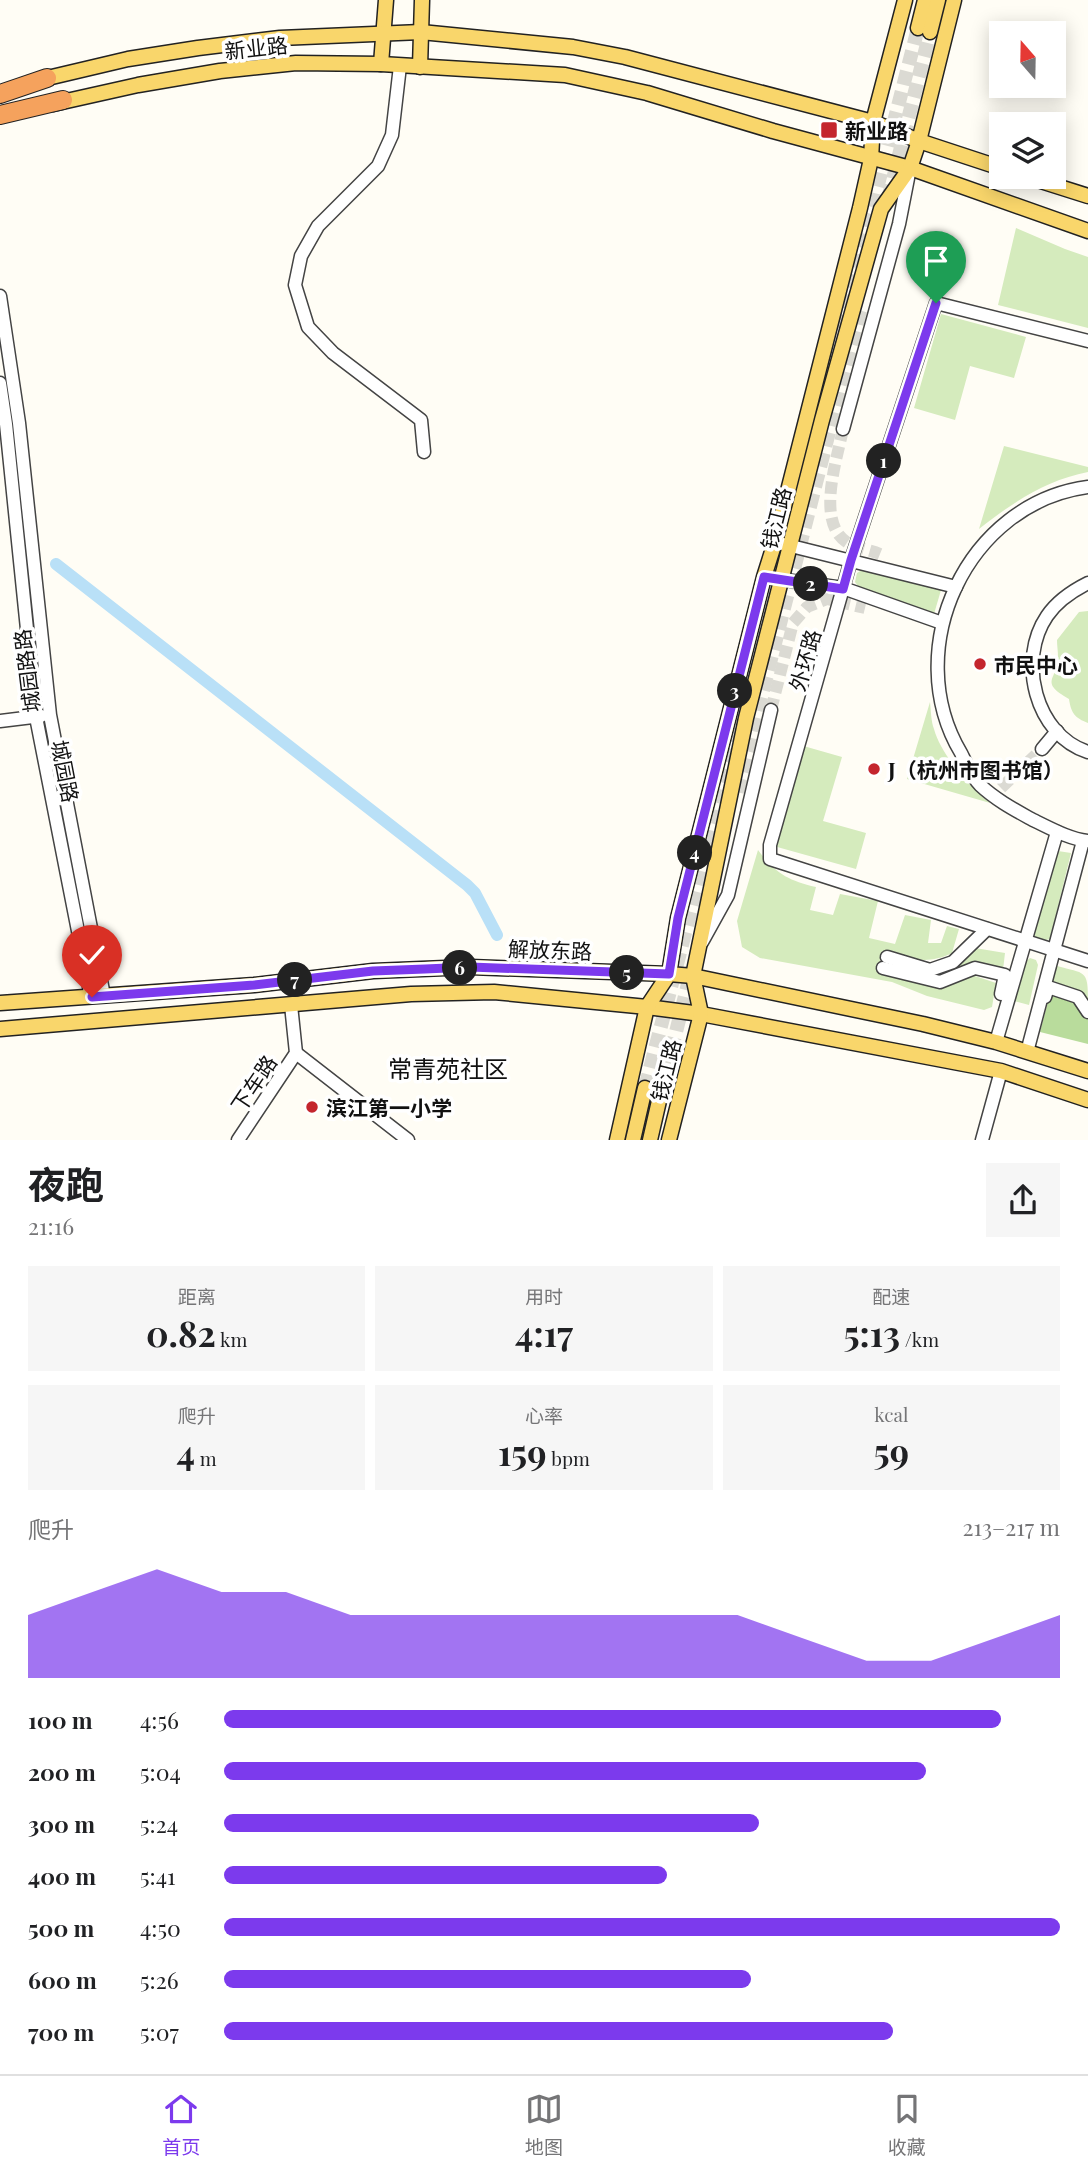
<!DOCTYPE html>
<html lang="zh">
<meta charset="utf-8">
<style>
body{margin:0;font-family:"Playfair Display","Noto Sans SC",serif;background:#f6f6f6;color:#202124;height:100vh;display:flex;flex-direction:column;font-size:26px;white-space:nowrap}
*{box-sizing:border-box;margin:0}
p{font-size:23px;color:#757577}
.icon{flex:none;width:38px;height:38px;fill:none;stroke:currentColor;stroke-width:2;stroke-linecap:round;stroke-linejoin:round}
.map{position:relative;height:1140px;overflow:hidden}
.drawer{display:flex;flex-direction:column;background:#fff;flex:1}
.drawer>*{flex:none}
.needle{width:46px;rotate:340deg}
.tools{position:absolute;left:989px;top:21px;display:grid;gap:14px}
.tools a{display:grid;place-items:center;width:77px;height:77px;border-radius:0px;background:#fff;box-shadow:0 4px 18px #0003;font-size:35px}
.pin{position:absolute;display:grid;place-items:center;width:60px;height:60px;color:#fff;margin:-72px -30px;border-radius:50% 50% 50% 0;rotate:-45deg;box-shadow:0 0 7px #0007}
.pin .icon{rotate:45deg}
.km{position:absolute;width:35px;height:35px;margin:-18px;border-radius:50%;background:#222;color:#fff;font-size:19px;line-height:35px;text-align:center}
.round{display:grid;place-items:center;flex:none;width:74px;height:74px;border-radius:0px;background:#f6f6f6}
.overview{display:flex;align-items:center;justify-content:space-between;height:119px;padding:0 28px}
h1{font-size:38px;font-weight:700;line-height:52px}
.metrics{display:grid;grid-template-columns:repeat(3,1fr);gap:10px;height:119px;padding:7px 28px}
.metrics div{display:grid;align-content:center;border-radius:0px;background:#f6f6f6;text-align:center}
.metrics b{font-size:35px;font-weight:700}
.metrics small{font-size:19px;font-weight:400}
.metrics p{font-size:19px}
.chart{height:196px;padding:14px 28px}
.chart p{display:flex;justify-content:space-between}
.chart svg{width:100%;height:126px;margin-top:7px;fill:#7c3aed;opacity:.7}
ul{padding:0 28px;list-style:none;font-size:23px}
li{display:grid;grid-template-columns:112px 84px 1fr;align-items:center;height:52px}
li i{height:18px;border-radius:9px;background:#7c3aed}
.tab-bar{display:flex;justify-content:space-around;align-items:center;height:98px;border-top:2px solid #e0e0e0;background:#fff;font-size:19px;color:#757577}
.tab-bar a{display:grid;justify-items:center;gap:4px}
.tab-bar .active{color:#7c3aed}
.map>svg:first-child{display:block}
</style>
<div class="map">
<svg width="1088" height="1140" viewBox="0 0 1088 1140">
<rect width="100%" height="100%" fill="#fffdf5"/>
<g fill="#d5ebbd">
<polygon points="1016,228 1065,249 1088,257 1088,328 998,305"/>
<polygon points="941,314 1026,337 1014,378 970,366 955,420 914,408"/>
<path d="M1004,446L1088,467V472C1046,480 1012,503 979,529Z"/>
<polygon points="865,568 941,590 934,614 860,589 855,582 857,573"/>
<path d="M1088,611V723C1075,718 1071,713 1069,699C1038,681 1058,680 1058,657C1058,651 1057,646 1057,640L1079,612Z"/>
<path d="M930,702C931,711 931,721 934,729C941,755 970,787 990,803L907,779Z"/>
<polygon points="800,745 842,757 823,821 866,833 856,869 770,845"/>
<path d="M758,850C776,874 788,880 816,887L810,910L833,915L840,894L878,901L869,938L895,944L905,915L931,920L928,943H941L947,926L959,929L952,953C926,966 908,958 882,951L878,973L941,986L972,975L996,983L992,1007L984,1010L927,996L892,982L760,958L742,947L737,921Z"/>
<polygon points="1058,851 1071,853 1050,939 1042,941 1034,938 1032,931"/>
<polygon points="975,948 1005,953 1003,970 968,966 951,970"/>
<polygon points="1030,958 1036,960 1038,965 1029,1005 1014,1001 1024,963"/>
<path d="M1057,966C1085,974 1088,969 1088,1000L1081,992L1052,983Z"/>
</g>
<polygon fill="#b9dc9c" points="1050,994 1076,1004 1088,1020 1088,1044 1040,1032"/>
<g fill="none" stroke-linecap="round" stroke-linejoin="round">
<polyline stroke="#b9e0f7" stroke-width="12" points="56,564 467,885 475,893 497,935"/>
<g stroke="#dbdad3" stroke-width="12" stroke-dasharray="12 6" stroke-linecap="butt">
<path d="M843,429C837,460 815,523 848,543C857,548 870,550 880,554"/>
<polyline points="771,710 793,623 807,607 827,599 865,608"/>
<polyline points="1001,788 1042,749"/>
</g>
<g stroke="#dbdad3" stroke-width="14" stroke-dasharray="14 7" stroke-linecap="butt">
<polyline points="888,199 930,32"/>
<polyline points="841,329 918,28"/>
<polyline points="737,792 861,307"/>
<polyline points="645,1088 738,728"/>
<polyline points="661,1092 692,968"/>
</g>
<defs>
<g id="minor">
<polyline points="400,66 392,135 378,166 318,226 301,256 295,285 308,327 333,353 421,420 424,452"/>
<polyline points="0,296 19,423 50,715 104,996"/>
<polyline points="1088,341 936,303 851,560 770,845 770,859 1088,961"/>
<polyline points="0,383 6,424 36,717 91,997"/>
<polyline points="843,429 899,224 910,168"/>
<path d="M1088,487C967,503 899,649 961,753C966,763 972,777 980,785C996,800 1015,810 1033,820C1050,828 1069,839 1088,841"/>
<polyline points="775,542 956,587"/>
<polyline points="764,577 843,588 942,623"/>
<path d="M1088,583C1072,591 1057,601 1047,616C1017,660 1035,735 1088,752"/>
<polyline points="0,721 41,716"/>
<polyline points="1042,749 1057,731"/>
<polyline points="702,942 728,895 771,710"/>
<polyline points="887,957 930,970 953,962 987,929"/>
<polyline points="883,968 940,982 975,968 1005,975 1001,994"/>
<polyline points="1045,997 1048,987 1078,997 1088,1012"/>
<polyline points="996,1042 1057,832"/>
<polyline points="1027,1052 1083,841"/>
<polyline points="296,1053 408,1140"/>
<polyline points="238,1140 296,1053 291,1005"/>
<polyline points="982,1140 1001,1071"/>
</g>
<g id="major">
<polyline points="918,28 925,0"/>
<polyline points="930,32 938,0"/>
<polyline points="381,64 386,0"/>
<polyline points="420,67 422,0"/>
<polyline points="39,80 128,59 198,48 280,38 421,32 573,47 625,57 873,122 919,141 1001,168"/>
<polyline points="53,104 138,85 220,71 296,63 381,64 565,75 647,93 773,131 910,168 1088,231"/>
<polyline points="1028,177 1088,196"/>
<polyline points="0,1003 254,985 373,971 470,967 669,974 693,976 923,1024 996,1042 1088,1071"/>
<polyline points="0,1029 411,994 494,992 647,1007 701,1014 1001,1071 1088,1100"/>
<polyline points="617,1140 647,1007 669,974 678,918 764,577 775,542 860,208 871,159 873,122 905,0"/>
<polyline points="633,1140 645,1088"/>
<polyline points="650,1140 661,1092"/>
<polyline points="669,1140 701,1014 693,976 746,718 822,420 881,209 910,168 919,141 954,0"/>
</g>
<g id="highway">
<polyline points="0,94 47,78"/>
<polyline points="0,115 63,100"/>
</g>
</defs>
<use href="#minor" stroke="#444" stroke-width="15"/>
<use href="#major" stroke="#222" stroke-width="17"/>
<use href="#highway" stroke="#222" stroke-width="20"/>
<use href="#minor" stroke="#fff" stroke-width="12"/>
<use href="#major" stroke="#f9d66b" stroke-width="14"/>
<use href="#highway" stroke="#f5a25d" stroke-width="18"/>
</g>
<g fill="none" stroke-linecap="round" stroke-linejoin="round">
<defs>
<polyline id="route" points="92,997 254,985 373,971 425,969 470,967 669,974 678,918 764,577 843,589 851,560 936,303"/>
</defs>
<use href="#route" stroke="#fff" stroke-width="14"/>
<use href="#route" stroke="#7c3aed" stroke-width="9"/>
</g>
<g fill="#c4262e" stroke="#fff" stroke-width="2.5">
<rect x="820" y="121" width="18" height="18" rx="3.5"/>
<circle cx="980" cy="664" r="7"/>
<circle cx="874" cy="769" r="7"/>
<circle cx="312" cy="1107" r="7"/>
</g>
<g text-anchor="middle" dominant-baseline="central" stroke-width="7" stroke-linejoin="round" paint-order="stroke">
<g font-size="21" fill="#111" stroke="#fff">
<text transform="translate(256 47) rotate(-6)">新业路</text>
<text transform="translate(775 518) rotate(-76)">钱江路</text>
<text transform="translate(804 660) rotate(-74)">外环路</text>
<text transform="translate(26 671) rotate(-97)">城园路路</text>
<text transform="translate(66 771) rotate(79)">城园路</text>
<text transform="translate(550 949) rotate(2)">解放东路</text>
<text transform="translate(665 1070) rotate(-76)">钱江路</text>
<text transform="translate(253 1083) rotate(-56)">下车路</text>
</g>
<g font-size="21" font-weight="bold" fill="#111" stroke="#fff" text-anchor="start">
<text x="845" y="130">新业路</text>
<text x="994" y="664">市民中心</text>
<text x="888" y="769">J（杭州市图书馆）</text>
<text x="326" y="1107">滨江第一小学</text>
</g>
<g font-size="24" fill="#111" stroke="#fff">
<text x="448" y="1068">常青苑社区</text>
</g>
</g>
</svg>
<div class="tools">
<a><svg class="needle" viewBox="-14 -14 28 28"><path d="M0-13l5 13h-10z" fill="#e53935"/><path d="M0 13l5-13h-10z" fill="#757577"/></svg></a>
<a><svg class="icon" aria-label="layers" viewBox="0 0 24 24"><path d="M12 4l9 5-9 5-9-5zM3 14l9 5 9-5"/></svg></a>
</div>
<div class="pin" style="left:936px;top:303px;background:#1e9e55"><svg class="icon" aria-label="arrive" viewBox="0 0 24 24"><path d="M6 21V4h12l-3 4 3 4H6"/></svg></div>
<div class="pin" style="left:92px;top:997px;background:#d93025"><svg class="icon" aria-label="check" viewBox="0 0 24 24"><path d="M5 12l5 5 9-10"/></svg></div>
<b class="km" style="left:884px;top:461px">1</b>
<b class="km" style="left:811px;top:584px">2</b>
<b class="km" style="left:735px;top:691px">3</b>
<b class="km" style="left:695px;top:853px">4</b>
<b class="km" style="left:627px;top:973px">5</b>
<b class="km" style="left:460px;top:968px">6</b>
<b class="km" style="left:295px;top:980px">7</b>
</div>
<section class="drawer">
<div class="overview"><div><h1>夜跑</h1><p>21:16</p></div><a class="round"><svg class="icon" aria-label="share" viewBox="0 0 24 24"><path d="M12 15V3M7 8l5-5 5 5M5 13v7h14v-7"/></svg></a></div>
<div class="metrics">
<div><p>距离</p><b>0.82<small> km</small></b></div>
<div><p>用时</p><b>4:17</b></div>
<div><p>配速</p><b>5:13<small> /km</small></b></div>
</div>
<div class="metrics">
<div><p>爬升</p><b>4<small> m</small></b></div>
<div><p>心率</p><b>159<small> bpm</small></b></div>
<div><p>kcal</p><b>59</b></div>
</div>
<div class="chart"><p><span>爬升</span>213–217 m</p>
<svg viewBox="0 0 160 44" preserveAspectRatio="none"><path d="M0 44V22L10 14L20 6L30 14L40 14L50 22L60 22L70 22L80 22L90 22L100 22L110 22L120 30L130 38L140 38L150 30L160 22V44z"/></svg>
</div>
<ul>
<li><b>100 m</b>4:56<i style="width:93%"></i></li>
<li><b>200 m</b>5:04<i style="width:84%"></i></li>
<li><b>300 m</b>5:24<i style="width:64%"></i></li>
<li><b>400 m</b>5:41<i style="width:53%"></i></li>
<li><b>500 m</b>4:50<i style="width:100%"></i></li>
<li><b>600 m</b>5:26<i style="width:63%"></i></li>
<li><b>700 m</b>5:07<i style="width:80%"></i></li>
</ul>
</section>
<nav class="tab-bar">
<a class="active"><svg class="icon" aria-label="home" viewBox="0 0 24 24"><path d="M3 11l9-7 9 7M6 9v11h12V9"/></svg>首页</a>
<a><svg class="icon" aria-label="map" viewBox="0 0 24 24"><path d="M3 6l6-2 6 2 6-2v14l-6 2-6-2-6 2zM9 4v14M15 6v14"/></svg>地图</a>
<a><svg class="icon" aria-label="saved" viewBox="0 0 24 24"><path d="M7 4h10v16l-5-4-5 4z"/></svg>收藏</a>
</nav>
